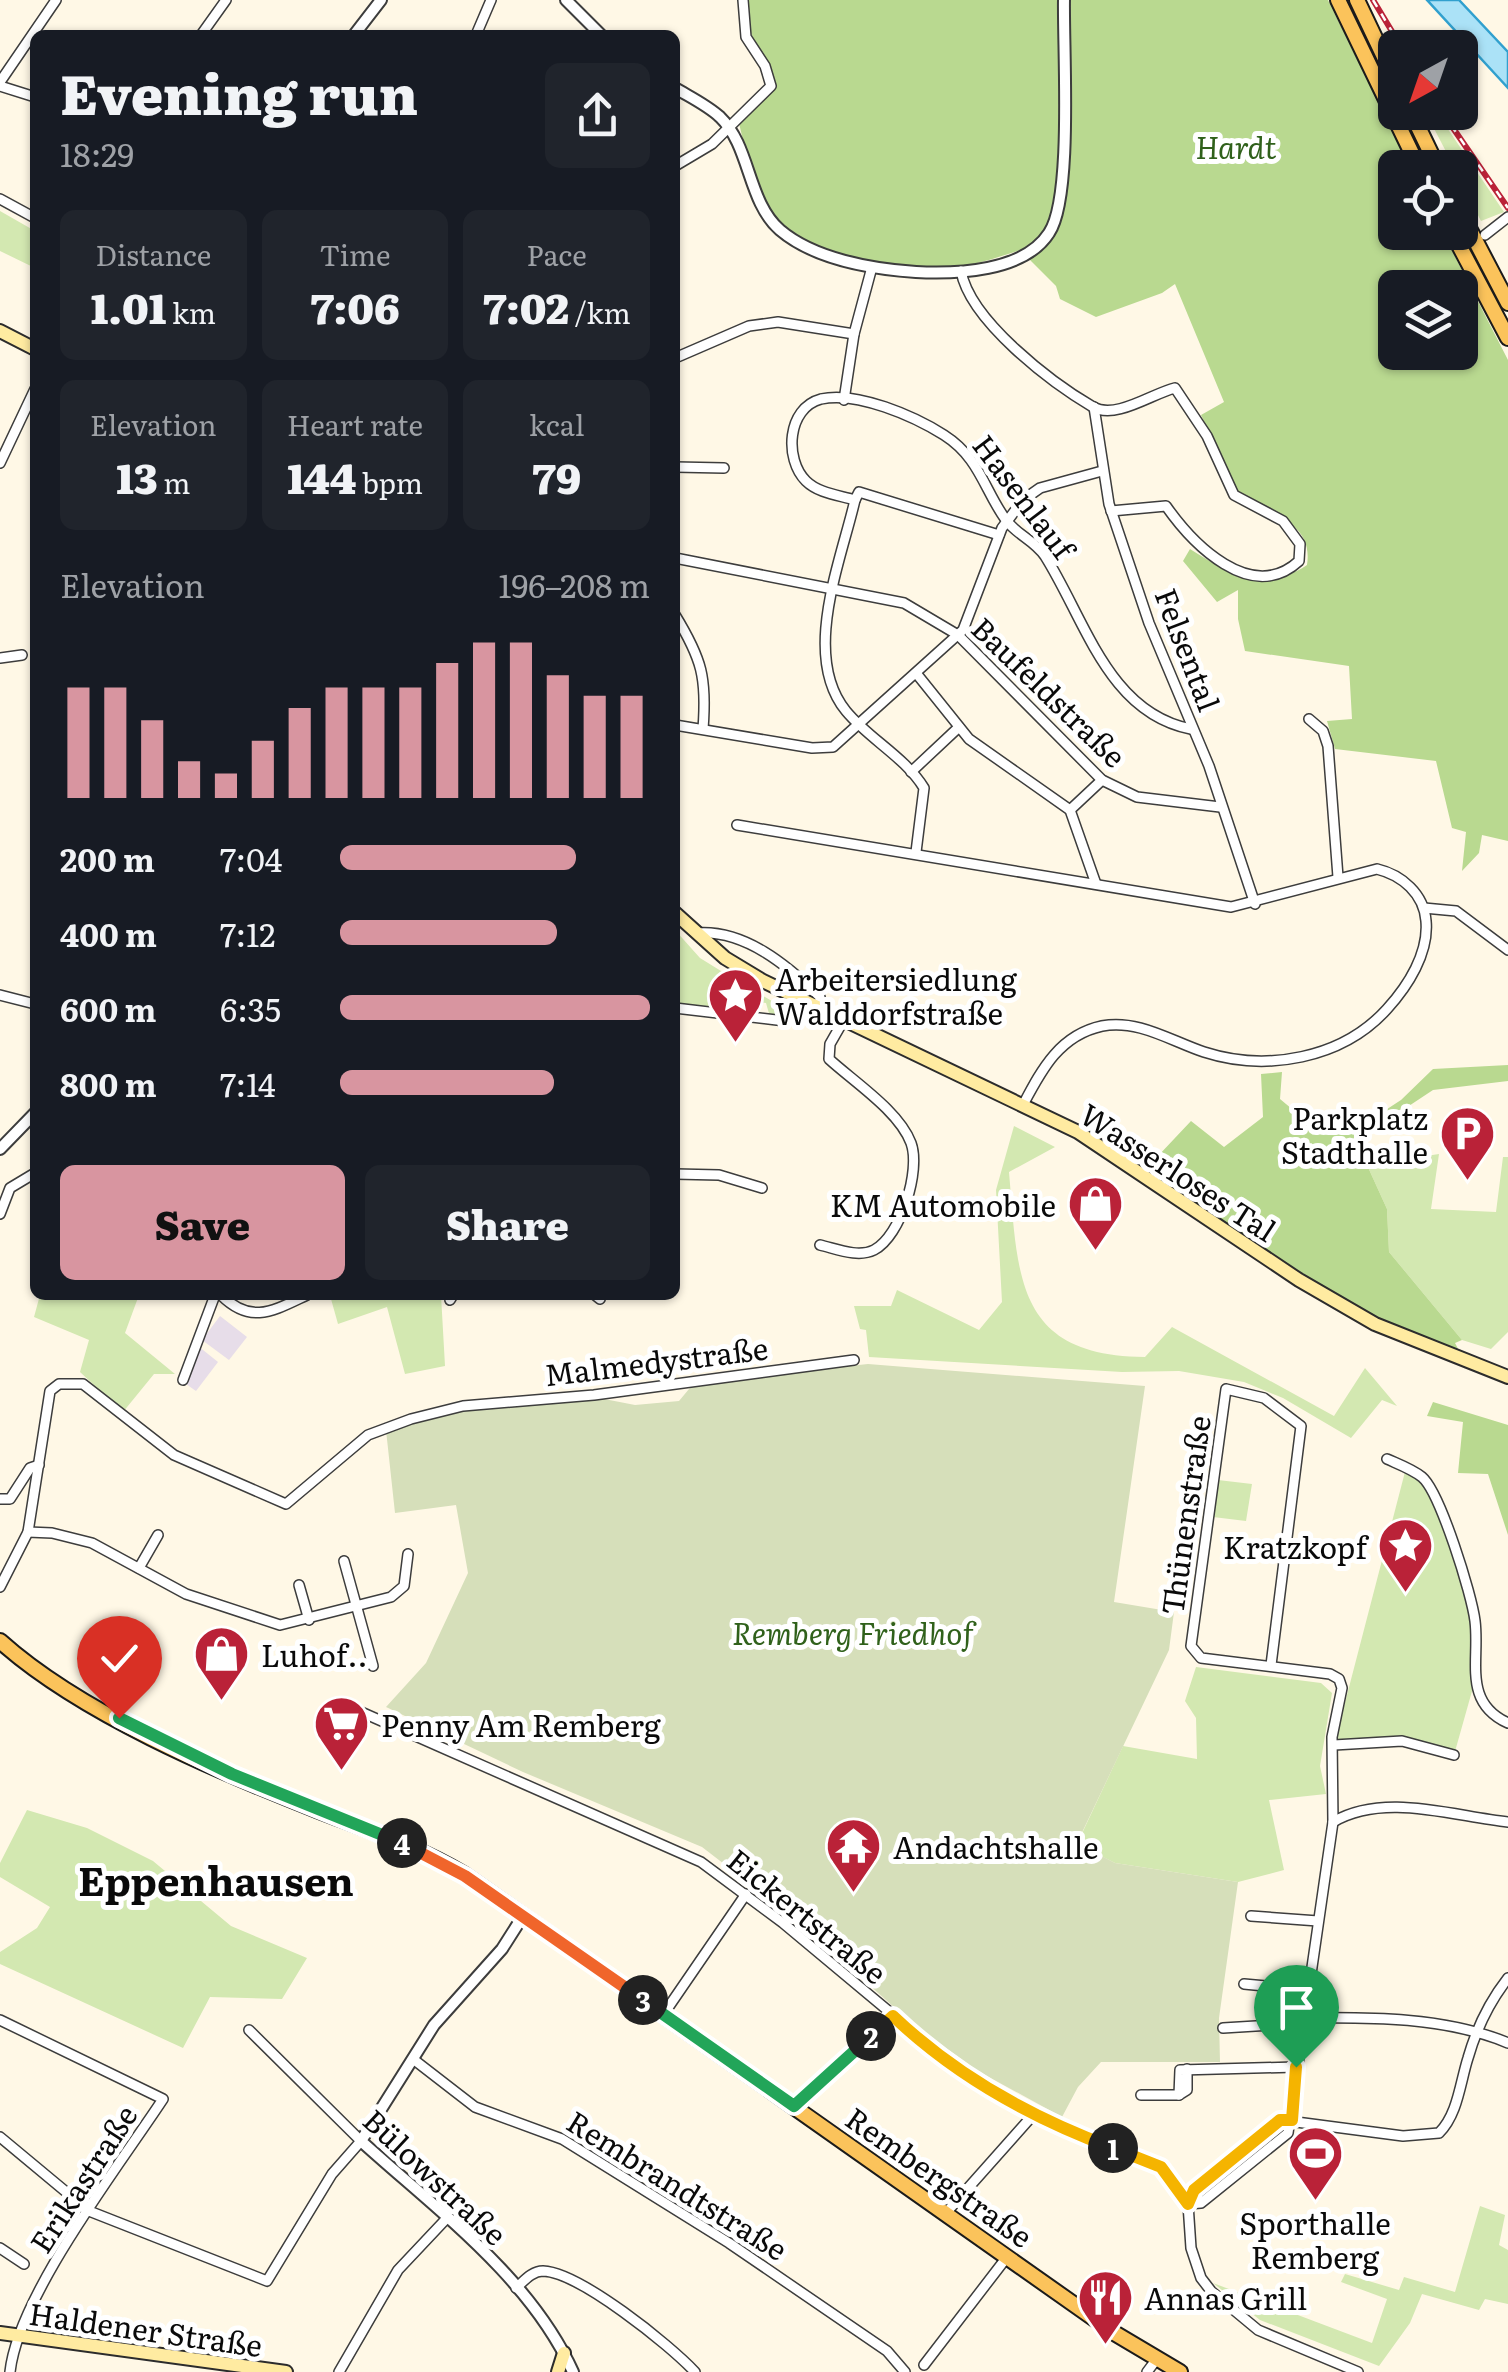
<!DOCTYPE html>
<meta charset="utf-8">
<style>
body{margin:0;font-family:Literata,serif;background:#20242c;color:#f1f3f6;height:100vh;display:flex;flex-direction:column;font-size:38px;white-space:nowrap}
*{box-sizing:border-box;margin:0}
p{font-size:32px;color:#9ea1a6}
.icon{flex:none;width:55px;height:55px;fill:none;stroke:currentColor;stroke-width:2;stroke-linecap:round;stroke-linejoin:round}
.map{position:relative;flex:1;overflow:hidden}
.details{position:absolute;left:30px;top:30px;width:650px;height:1270px;display:flex;flex-direction:column;background:#171b24;border-radius:15px;box-shadow:0 2px 8px #0004}
.details>*{flex:none}
.needle{width:65px;rotate:220deg}
.buttons{position:absolute;left:1378px;top:30px;display:grid;gap:20px}
.buttons a{display:grid;place-items:center;width:100px;height:100px;border-radius:15px;background:#171b24;box-shadow:0 2px 8px #0004;font-size:50px}
.pin{position:absolute;display:grid;place-items:center;width:85px;height:85px;color:#fff;margin:-102px -42px;border-radius:50% 50% 50% 0;rotate:-45deg;box-shadow:0 0 10px #0007}
.pin .icon{rotate:45deg}
.km{position:absolute;width:50px;height:50px;margin:-25px;border-radius:50%;background:#222;color:#fff;font-size:28px;line-height:50px;text-align:center}
.round{display:grid;place-items:center;flex:none;width:105px;height:105px;border-radius:15px;background:#20242c}
.summary{display:flex;align-items:center;justify-content:space-between;height:170px;padding:0 30px}
h1{font-size:55px;font-weight:800;line-height:75px}
.figures{display:grid;grid-template-columns:repeat(3,1fr);gap:15px;height:170px;padding:10px 30px}
.figures div{display:grid;align-content:center;border-radius:15px;background:#20242c;text-align:center}
.figures b{font-size:42px;font-weight:800}
.figures small{font-size:28px;font-weight:400}
.figures p{font-size:28px}
.chart{height:280px;padding:20px 30px}
.chart p{display:flex;justify-content:space-between}
.chart svg{width:100%;height:180px;margin-top:10px;stroke:#d895a0;stroke-width:6}
.cta{display:flex;gap:20px;margin-top:auto;padding:20px 30px}
.cta a{flex:1;height:115px;border-radius:15px;background:#d895a0;color:#111;font-size:40px;font-weight:800;line-height:115px;text-align:center}
.cta a+a{background:#20242c;color:#f1f3f6}
ul{padding:0 30px;list-style:none;font-size:32px}
li{display:grid;grid-template-columns:160px 120px 1fr;align-items:center;height:75px}
li i{height:25px;border-radius:12px;background:#d895a0}
.map>svg:first-child{display:block}
</style>
<div class="map">
<svg width="1508" height="2372" viewBox="0 0 1508 2372">
<rect width="100%" height="100%" fill="#fff8e6"/>
<g fill="#e7dde9">
<polygon points="220,1316 247,1337 229,1360 202,1340"/>
<polygon points="198,1346 218,1362 196,1391 186,1384"/>
</g>
<g fill="#d3e8b1">
<polygon points="1426,113 1437,113 1504,212 1481,221 1460,180 1460,168 1454,167"/>
<polygon points="0,211 35,231 35,268 0,251"/>
<polygon points="675,930 700,958 742,984 740,988 749,995 753,990 801,1018 770,1017 766,1003 759,1002 751,1013 675,1004"/>
<path d="M1014,1126L1055,1147L1009,1172C1018,1276 1015,1356 1145,1357L1172,1327L1334,1416L1365,1368L1397,1406L1382,1400L1351,1438L1283,1398L1244,1382L1179,1371L1122,1372L869,1357L866,1330L860,1329L854,1306H891L897,1290L979,1330L1002,1302L996,1190Z"/>
<polygon points="1439,1154 1431,1209 1496,1212 1503,1157 1508,1157 1508,1332 1491,1349 1462,1340 1389,1252 1387,1209 1367,1165"/>
<polygon points="40,1295 139,1295 125,1333 175,1374 154,1374 123,1412 80,1372 89,1340 34,1317"/>
<polygon points="334,1295 441,1295 445,1366 405,1374 387,1307 338,1324 331,1299"/>
<polygon points="1406,1468 1434,1491 1475,1620 1474,1684 1454,1755 1402,1741 1334,1745"/>
<polygon points="1218,1480 1252,1484 1246,1521 1213,1517"/>
<polygon points="1196,1667 1321,1683 1332,1693 1320,1766 1326,1794 1269,1800 1284,1870 1238,1882 1115,1863 1077,1844 1123,1746 1197,1759 1196,1718 1185,1701"/>
<polygon points="27,1810 87,1828 153,1861 231,1926 307,1958 282,1999 210,1997 183,2048 0,1964 0,1952 37,1928 50,1907 0,1877 0,1863"/>
<polygon points="1480,2206 1505,2215 1499,2245 1508,2250 1508,2304 1485,2299 1479,2310 1422,2294 1410,2323 1379,2366 1260,2320 1213,2283 1372,2343 1387,2299 1341,2282 1345,2274 1399,2290 1404,2277 1455,2292"/>
</g>
<g fill="#b9d990" fill-rule="evenodd">
<path d="M749,0H1328L1410,167L1395,168V232L1443,233L1508,360V841L1482,835L1479,853L1462,871L1466,832L1452,828L1436,761L1335,749L1327,721L1352,719L1349,666L1245,651L1238,619V590L1217,602L1183,561L1190,549C1225,572 1268,592 1307,565C1315,512 1250,516 1235,487L1201,415L1224,402L1175,284L1162,293L1096,317L1060,299L1056,286L1020,250C993,259 966,268 938,269C898,270 805,253 778,223C757,198 746,154 739,123L775,84L748,27ZM1395,288H1460V352H1395Z"/>
<polygon points="1508,1065 1508,1081 1433,1090 1365,1135 1367,1165 1387,1209 1389,1252 1462,1340 1455,1343 1465,1362 1375,1324 1141,1174 1191,1121 1224,1147 1263,1117 1261,1074 1282,1072 1280,1099 1310,1124 1358,1128 1401,1100 1433,1069"/>
<polygon points="1433,1402 1508,1425 1508,1535 1488,1474 1458,1473 1463,1422 1427,1416"/>
</g>
<polygon fill="#d6dfba" points="868,1364 1145,1386 1114,1602 1174,1612 1169,1650 1077,1843 1115,1863 1238,1882 1219,2018 1220,2062 1101,2062 1078,2087 1062,2117 976,2070 913,2024 805,1928 807,1923 785,1911 702,1847 523,1772 386,1707 426,1663 468,1573 456,1505 395,1513 386,1430 463,1407 594,1397 635,1405 679,1401 694,1383"/>
<polygon fill="#abe2f7" stroke="#31a0ce" stroke-width="2.5" points="1427,0 1459,0 1508,52 1508,88"/>
<g fill="none" stroke-linecap="round" stroke-linejoin="round">
<defs>
<g id="minor">
<polyline points="201,35 226,0"/>
<polyline points="476,35 491,0"/>
<polyline points="0,82 56,0"/>
<polyline points="0,86 35,97"/>
<polyline points="675,166 712,144 771,86 765,66 746,37 743,0"/>
<polyline points="0,199 35,218"/>
<polyline points="1485,235 1508,217"/>
<path d="M961,271C970,321 1052,383 1093,407C1116,420 1153,393 1175,388L1207,436L1234,495L1283,521L1300,544L1299,561C1251,605 1192,543 1166,506L1111,511"/>
<polyline points="675,358 749,326 778,322 854,334"/>
<polyline points="844,400 854,334 872,267"/>
<polyline points="1094,407 1109,504 1149,623 1209,766 1255,904"/>
<polyline points="0,463 35,389"/>
<polyline points="675,467 724,468"/>
<path d="M855,500C841,561 801,656 846,711C869,739 905,757 924,788L916,852"/>
<path d="M999,535L859,492L855,500C838,495 818,493 806,481C784,459 787,408 821,399C857,391 914,416 944,435C980,458 984,490 1006,520C1017,535 1034,540 1045,556C1085,619 1108,713 1191,729"/>
<polyline points="675,558 904,603 958,635 1102,780 1137,797 1220,807"/>
<path d="M675,615C702,659 707,678 703,729"/>
<polyline points="0,658 22,655"/>
<polyline points="916,673 969,739 1070,810 1096,884"/>
<polyline points="1309,719 1323,731 1328,746 1338,877"/>
<polyline points="675,725 812,748 833,747 963,630 1002,528 1023,500 1040,488 1102,471"/>
<polyline points="911,772 959,727"/>
<polyline points="1070,810 1102,780"/>
<path d="M737,825L1231,907L1377,869C1402,875 1424,894 1426,921C1429,953 1408,986 1387,1009C1342,1059 1266,1072 1204,1052C1171,1041 1138,1019 1102,1026C1060,1035 1042,1069 1024,1103"/>
<polyline points="1424,908 1456,911 1508,950"/>
<path d="M698,933C745,930 787,965 820,997L819,1009"/>
<polyline points="0,995 35,1004"/>
<polyline points="675,1008 785,1021"/>
<polyline points="675,1174 719,1175 762,1188"/>
<polyline points="0,1214 10,1188 35,1173"/>
<path d="M820,1245C837,1249 858,1258 874,1250C901,1236 921,1170 911,1143C899,1111 854,1082 829,1059L830,1044L842,1023"/>
<path d="M221,1295C251,1325 273,1311 307,1295"/>
<polyline points="595,1295 600,1299"/>
<polyline points="450,1300 453,1295"/>
<polyline points="183,1380 215,1295"/>
<path d="M1387,1459C1398,1464 1412,1469 1422,1477C1440,1492 1472,1595 1475,1621C1480,1660 1462,1702 1508,1723"/>
<polyline points="0,1499 10,1499 30,1468 39,1465"/>
<polyline points="28,1532 52,1533 92,1543 186,1594 280,1625 391,1597 404,1586 408,1554"/>
<polyline points="344,1561 373,1666"/>
<polyline points="139,1568 158,1535"/>
<polyline points="299,1585 309,1620"/>
<polyline points="0,1587 28,1532 50,1391 59,1384 83,1384 174,1455 286,1504 368,1435 411,1419 463,1406 594,1395 854,1360"/>
<polyline points="343,1704 701,1862 783,1923 958,2069 1033,2115 1161,2167 1188,2204 1191,2248 1201,2278 1211,2291 1258,2330 1358,2372"/>
<polyline points="1334,1745 1402,1741 1454,1755"/>
<path d="M1333,1822C1384,1792 1452,1816 1508,1822"/>
<polyline points="1251,1916 1318,1921"/>
<polyline points="1244,1984 1308,1990"/>
<polyline points="663,2015 746,1894"/>
<path d="M1305,2018C1370,2017 1447,2017 1508,2043"/>
<path d="M0,2020L163,2099C119,2166 18,2296 10,2372"/>
<polyline points="1223,2028 1302,2023"/>
<polyline points="413,2059 475,2107 562,2139 729,2243 887,2351 905,2372"/>
<polyline points="1141,2095 1179,2095 1180,2070 1296,2067"/>
<polyline points="1179,2095 1187,2090 1187,2069"/>
<polyline points="794,2106 893,2016"/>
<polyline points="0,2137 89,2211 267,2281 332,2174 361,2141 249,2030"/>
<polyline points="1188,2204 1201,2203 1288,2133 1333,1822 1332,1737 1342,1688 1339,1679 1330,1674 1201,1658 1191,1646 1226,1389 1264,1398 1301,1426 1271,1665"/>
<path d="M1188,2204L1194,2190L1281,2120L1403,2136L1439,2133C1458,2114 1460,2083 1468,2058C1476,2030 1490,2001 1508,1978"/>
<polyline points="945,2214 1033,2115"/>
<polyline points="0,2248 24,2264"/>
<path d="M516,2288C524,2281 532,2271 543,2271C579,2272 670,2345 695,2372"/>
<polyline points="924,2365 1007,2257"/>
<polyline points="339,2372 398,2270 447,2218"/>
<polyline points="1147,2372 1156,2360"/>
</g>
<g id="tertiary">
<polyline points="566,0 601,35"/>
<polyline points="354,35 381,0"/>
<path d="M675,88C690,97 707,105 720,117C751,147 747,201 780,230C814,259 872,269 916,272C956,274 1024,272 1049,233C1073,198 1063,49 1064,0"/>
<polyline points="0,1149 35,1113"/>
<path d="M523,1916L502,1949L434,2025L361,2141C436,2209 530,2277 573,2372"/>
</g>
<g id="secondary">
<polyline points="0,331 35,349"/>
<polyline points="675,913 725,958 763,981 1078,1132 1299,1280 1375,1324 1508,1377"/>
<polyline points="0,2333 286,2372"/>
<polyline points="558,2372 564,2353"/>
</g>
<g id="primary">
<polyline points="1338,0 1419,168"/>
<polyline points="1357,0 1395,80"/>
<polyline points="1411,112 1438,168"/>
<polyline points="1460,211 1508,303"/>
<polyline points="1452,232 1508,338"/>
<path d="M0,1641C80,1713 217,1771 317,1810C368,1830 418,1847 465,1875L1116,2334L1180,2372"/>
</g>
</defs>
<use href="#minor" stroke="#3d3d3d" stroke-width="12"/>
<use href="#tertiary" stroke="#3d3d3d" stroke-width="14"/>
<use href="#secondary" stroke="#2c2c2c" stroke-width="16"/>
<use href="#primary" stroke="#1b1b1b" stroke-width="18"/>
<use href="#minor" stroke="#fff" stroke-width="9"/>
<use href="#tertiary" stroke="#fff" stroke-width="10"/>
<use href="#secondary" stroke="#ffeba1" stroke-width="12"/>
<use href="#primary" stroke="#fbc35b" stroke-width="14"/>
<defs>
<g id="rail">
<polyline points="1373,0 1402,48"/>
<polyline points="1442,112 1508,208"/>
</g>
</defs>
<use href="#rail" stroke="#ba2238" stroke-width="6"/>
<use href="#rail" stroke="#fff" stroke-width="2.5" stroke-dasharray="8" stroke-linecap="butt"/>
</g>
<g fill="none" stroke-linecap="round" stroke-linejoin="round">
<defs>
<polyline id="split-1" points="1113,2148 1161,2167 1188,2204 1194,2190 1280,2120 1292,2120 1296,2067"/>
<path id="split-2" d="M871,2036L893,2016C956,2076 1032,2118 1113,2148"/>
<polyline id="split-3" points="643,2000 794,2106 871,2036"/>
<polyline id="split-4" points="402,1843 465,1876 643,2000"/>
<polyline id="split-5" points="119,1718 232,1774 402,1843"/>
</defs>
<use href="#split-1" stroke="#fff" stroke-width="20"/>
<use href="#split-2" stroke="#fff" stroke-width="20"/>
<use href="#split-3" stroke="#fff" stroke-width="20"/>
<use href="#split-4" stroke="#fff" stroke-width="20"/>
<use href="#split-5" stroke="#fff" stroke-width="20"/>
<use href="#split-1" stroke="#f5b400" stroke-width="12"/>
<use href="#split-2" stroke="#f5b400" stroke-width="12"/>
<use href="#split-3" stroke="#22a559" stroke-width="12"/>
<use href="#split-4" stroke="#f0652b" stroke-width="12"/>
<use href="#split-5" stroke="#22a559" stroke-width="12"/>
</g>
<defs>
<symbol id="sight-pin" viewBox="-11 -11 22 30"><path d="M0 17L-7.5 6A9.5 9.5 0 1 1 7.5 6Z" fill="#ba2238" stroke="#fff"/><path d="M0-6L1.8-2.2L6-1.7L2.9 1.2L3.7 5.4L0 3.3L-3.7 5.4L-2.9 1.2L-6-1.7L-1.8-2.2Z" fill="#fff"/></symbol>
<symbol id="parking-pin" viewBox="-11 -11 22 30"><path d="M0 17L-7.5 6A9.5 9.5 0 1 1 7.5 6Z" fill="#ba2238" stroke="#fff"/><path d="M-3.5-5.5H1a3.5 3.5 0 0 1 0 7H-1V5.5H-3.5ZM-1-3.4V-.6H.8a1.4 1.4 0 0 0 0-2.8Z" fill="#fff"/></symbol>
<symbol id="shop-pin" viewBox="-11 -11 22 30"><path d="M0 17L-7.5 6A9.5 9.5 0 1 1 7.5 6Z" fill="#ba2238" stroke="#fff"/><path d="M-5-2.5h2.3a2.7 3.5 0 0 1 5.4 0H5L5.5 6h-11ZM-1.5-2.5h3a1.5 2.3 0 0 0-3 0Z" fill="#fff"/></symbol>
<symbol id="supermarket-pin" viewBox="-11 -11 22 30"><path d="M0 17L-7.5 6A9.5 9.5 0 1 1 7.5 6Z" fill="#ba2238" stroke="#fff"/><path d="M-6-5.5h2.5l.6 2H6L4.5 2H-2.5L-4.4-4H-6ZM-1.5 3.2a1.3 1.3 0 1 0 .1 0ZM3 3.2a1.3 1.3 0 1 0 .1 0Z" fill="#fff"/></symbol>
<symbol id="temple-pin" viewBox="-11 -11 22 30"><path d="M0 17L-7.5 6A9.5 9.5 0 1 1 7.5 6Z" fill="#ba2238" stroke="#fff"/><path d="M0-6L5-2H3V0L6.5 2.5H4V6H1.5V3h-3V6H-4V2.5H-6.5L-3 0V-2H-5Z" fill="#fff"/></symbol>
<symbol id="stadium-pin" viewBox="-11 -11 22 30"><path d="M0 17L-7.5 6A9.5 9.5 0 1 1 7.5 6Z" fill="#ba2238" stroke="#fff"/><path d="M0-5a6.5 5 0 1 0 0 10a6.5 5 0 1 0 0-10ZM-3.5-1.8h7v3.6h-7Z" fill="#fff"/></symbol>
<symbol id="restaurant-pin" viewBox="-11 -11 22 30"><path d="M0 17L-7.5 6A9.5 9.5 0 1 1 7.5 6Z" fill="#ba2238" stroke="#fff"/><path d="M-5-6h1v4h1v-4h1v4h1v-4h1v5L-1.5 .5V6h-2V.5L-5-1ZM5-6V6H3V1.5H1.5Q1.5-4 5-6Z" fill="#fff"/></symbol>
</defs>
<g fill-rule="evenodd">
<use href="#sight-pin" x="704" y="964" width="63" height="86"/>
<use href="#parking-pin" x="1436" y="1102" width="63" height="86"/>
<use href="#shop-pin" x="1064" y="1172" width="63" height="86"/>
<use href="#sight-pin" x="1374" y="1514" width="63" height="86"/>
<use href="#shop-pin" x="190" y="1622" width="63" height="86"/>
<use href="#supermarket-pin" x="310" y="1692" width="63" height="86"/>
<use href="#temple-pin" x="822" y="1814" width="63" height="86"/>
<use href="#stadium-pin" x="1284" y="2122" width="63" height="86"/>
<use href="#restaurant-pin" x="1074" y="2266" width="63" height="86"/>
</g>
<g text-anchor="middle" dominant-baseline="central" stroke-width="10" stroke-linejoin="round" paint-order="stroke">
<g font-size="30" font-style="italic" fill="#30611b" stroke="#fff">
<text x="1236" y="146">Hardt</text>
<text x="853" y="1632">Remberg Friedhof</text>
</g>
<g font-size="30" fill="#0a0a0a" stroke="#fff">
<text transform="translate(1025 496) rotate(53)">Hasenlauf</text>
<text transform="translate(1189 649) rotate(69)">Felsental</text>
<text transform="translate(1050 691) rotate(44)">Baufeldstraße</text>
<text transform="translate(1179 1171) rotate(33)">Wasserloses Tal</text>
<text transform="translate(656 1360) rotate(-7)">Malmedystraße</text>
<text transform="translate(1184 1515) rotate(-82)">Thünenstraße</text>
<text transform="translate(808 1915) rotate(39)">Eickertstraße</text>
<text transform="translate(436 2176) rotate(43)">Bülowstraße</text>
<text transform="translate(940 2176) rotate(35)">Rembergstraße</text>
<text transform="translate(82 2178) rotate(-57)">Erikastraße</text>
<text transform="translate(678 2184) rotate(32)">Rembrandtstraße</text>
<text transform="translate(146 2328) rotate(8)">Haldener Straße</text>
</g>
<g font-size="30" fill="#0a0a0a" stroke="#fff" text-anchor="start">
<text x="775" y="978">Arbeitersiedlung<tspan x="775" dy="34">Walddorfstraße</tspan></text>
<text x="1428" y="1117" text-anchor="end">Parkplatz<tspan x="1428" dy="34">Stadthalle</tspan></text>
<text x="1056" y="1204" text-anchor="end">KM Automobile</text>
<text x="1367" y="1546" text-anchor="end">Kratzkopf</text>
<text x="261" y="1654">Luhof..</text>
<text x="381" y="1724">Penny Am Remberg</text>
<text x="893" y="1846">Andachtshalle</text>
<text x="1315" y="2222" text-anchor="middle">Sporthalle<tspan x="1315" dy="34">Remberg</tspan></text>
<text x="1144" y="2297">Annas Grill</text>
</g>
<g font-size="40" font-weight="bold" fill="#0a0a0a" stroke="#fff">
<text x="216" y="1878">Eppenhausen</text>
</g>
</g>
</svg>
<div class="buttons">
<a><svg class="needle" viewBox="-14 -14 28 28"><path d="M0-13l5 13h-10z" fill="#e53935"/><path d="M0 13l5-13h-10z" fill="#9ea1a6"/></svg></a>
<a><svg class="icon" aria-label="locate" viewBox="0 0 24 24"><circle cx="12" cy="12" r="6"/><path d="M12 2v4M12 18v4M2 12h4M18 12h4"/></svg></a>
<a><svg class="icon" aria-label="layers" viewBox="0 0 24 24"><path d="M12 4l9 5-9 5-9-5zM3 14l9 5 9-5"/></svg></a>
</div>
<div class="pin" style="left:1296px;top:2067px;background:#1e9e55"><svg class="icon" aria-label="arrive" viewBox="0 0 24 24"><path d="M6 21V4h12l-3 4 3 4H6"/></svg></div>
<div class="pin" style="left:119px;top:1718px;background:#d93025"><svg class="icon" aria-label="check" viewBox="0 0 24 24"><path d="M5 12l5 5 9-10"/></svg></div>
<b class="km" style="left:1113px;top:2148px">1</b>
<b class="km" style="left:871px;top:2036px">2</b>
<b class="km" style="left:643px;top:2000px">3</b>
<b class="km" style="left:402px;top:1843px">4</b>
<section class="details">
<div class="summary"><div><h1>Evening run</h1><p>18:29</p></div><a class="round"><svg class="icon" aria-label="share" viewBox="0 0 24 24"><path d="M12 15V3M7 8l5-5 5 5M5 13v7h14v-7"/></svg></a></div>
<div class="figures">
<div><p>Distance</p><b>1.01<small> km</small></b></div>
<div><p>Time</p><b>7:06</b></div>
<div><p>Pace</p><b>7:02<small> /km</small></b></div>
</div>
<div class="figures">
<div><p>Elevation</p><b>13<small> m</small></b></div>
<div><p>Heart rate</p><b>144<small> bpm</small></b></div>
<div><p>kcal</p><b>79</b></div>
</div>
<div class="chart"><p><span>Elevation</span>196–208 m</p>
<svg viewBox="0 0 160 44" preserveAspectRatio="none"><path d="M5 44V17M15 44V17M25 44V25M35 44V35M45 44V38M55 44V30M65 44V22M75 44V17M85 44V17M95 44V17M105 44V11M115 44V6M125 44V6M135 44V14M145 44V19M155 44V19"/></svg>
</div>
<ul>
<li><b>200 m</b>7:04<i style="width:76%"></i></li>
<li><b>400 m</b>7:12<i style="width:70%"></i></li>
<li><b>600 m</b>6:35<i style="width:100%"></i></li>
<li><b>800 m</b>7:14<i style="width:69%"></i></li>
</ul>
<div class="cta"><a>Save</a><a>Share</a></div>
</section>
</div>
